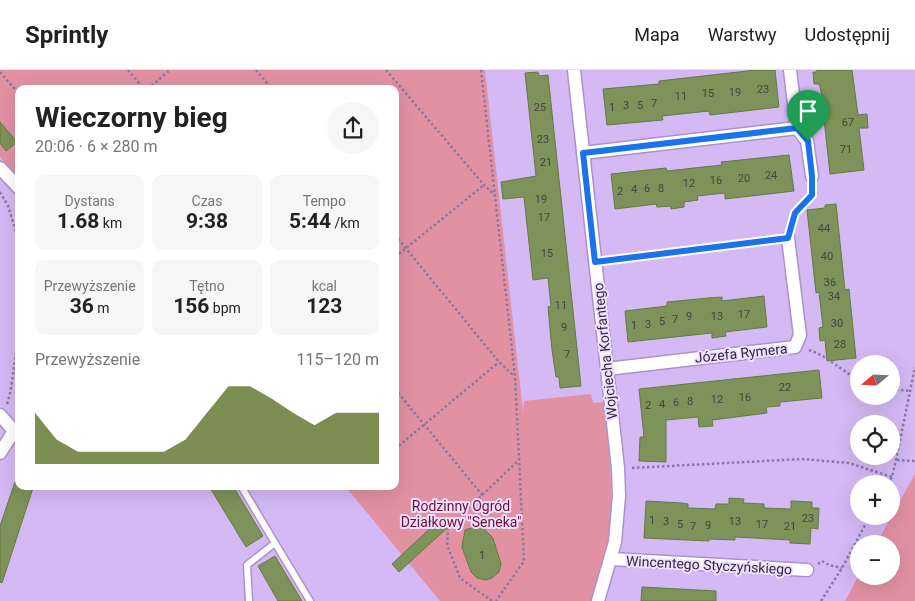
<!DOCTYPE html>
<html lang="pl">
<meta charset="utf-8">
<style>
body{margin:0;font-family:Roboto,sans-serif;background:#f6f6f6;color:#222;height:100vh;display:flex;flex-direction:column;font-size:19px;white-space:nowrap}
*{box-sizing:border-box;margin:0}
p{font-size:16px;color:#767676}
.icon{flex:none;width:28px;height:28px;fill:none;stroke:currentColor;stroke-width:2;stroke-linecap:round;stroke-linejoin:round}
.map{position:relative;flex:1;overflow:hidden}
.sheet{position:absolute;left:15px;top:15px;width:384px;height:405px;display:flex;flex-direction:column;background:#fff;border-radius:10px;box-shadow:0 5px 20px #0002}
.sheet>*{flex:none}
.needle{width:32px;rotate:251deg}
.buttons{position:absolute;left:850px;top:285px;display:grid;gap:10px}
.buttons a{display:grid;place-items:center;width:50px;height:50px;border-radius:50%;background:#fff;box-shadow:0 5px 20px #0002;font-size:25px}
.pin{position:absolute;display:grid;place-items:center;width:42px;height:42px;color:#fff;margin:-51px -21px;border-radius:50% 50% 50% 0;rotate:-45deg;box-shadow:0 0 5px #0007}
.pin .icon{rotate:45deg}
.round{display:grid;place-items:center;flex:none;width:52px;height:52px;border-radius:26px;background:#f6f6f6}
.overview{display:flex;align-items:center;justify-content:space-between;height:85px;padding:0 20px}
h1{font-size:28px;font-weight:700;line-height:38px}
.metrics{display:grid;grid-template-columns:repeat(3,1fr);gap:8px;height:85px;padding:5px 20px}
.metrics div{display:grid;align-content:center;border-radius:10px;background:#f6f6f6;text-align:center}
.metrics b{font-size:21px;font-weight:700}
.metrics small{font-size:14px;font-weight:400}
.metrics p{font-size:14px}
.chart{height:140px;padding:10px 20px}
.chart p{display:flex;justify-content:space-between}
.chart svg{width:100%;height:90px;margin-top:5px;fill:#475f0b;opacity:.7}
header{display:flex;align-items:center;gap:30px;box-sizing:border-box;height:70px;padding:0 25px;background:#fff;border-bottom:1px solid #e0e0e0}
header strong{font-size:24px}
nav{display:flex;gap:28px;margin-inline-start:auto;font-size:18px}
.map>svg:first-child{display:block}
</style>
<header>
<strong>Sprintly</strong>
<nav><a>Mapa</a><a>Warstwy</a><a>Udostępnij</a></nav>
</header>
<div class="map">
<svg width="915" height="531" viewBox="0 0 915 531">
<rect width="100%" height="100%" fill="#d4b9f4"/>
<g fill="#e291a3">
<path d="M0,0H485L523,342L524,331L591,324L593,333L604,332C608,371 613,409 611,448C610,477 601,504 592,531H440L345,416H395V19H19V109L0,87Z"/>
<polygon points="915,404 915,531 845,531 859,505 859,506 891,506 891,474 876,474"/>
</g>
<g fill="#7d9359" stroke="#657a41">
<polygon points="756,0 775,0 779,37 710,45 709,41 690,43 662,46 663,50 607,55 603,19 659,14 659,11"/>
<polygon points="817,0 852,0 858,45 867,44 868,58 859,58 864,100 830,104 821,21 819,14 814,14 813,2 817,2"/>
<polygon points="538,2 539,6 548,5 581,316 560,318 559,307 556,307 552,280 548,237 551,236 548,208 533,210 524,127 503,129 501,112 536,106 525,3"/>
<polygon points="0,52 17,72 6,81 0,73"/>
<polygon points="789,85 794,121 725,129 725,123 697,126 698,130 684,132 684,137 671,139 671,136 657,137 656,134 615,139 611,104 666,98 667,101 694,98 722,95 721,92"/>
<polygon points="836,134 845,220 849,219 856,288 827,291 825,270 820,271 819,258 823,257 819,222 816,223 807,140 825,138 825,135"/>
<polygon points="764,226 767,257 725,262 726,266 712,268 712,263 628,272 625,241 667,236 667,232 708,228 722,227 722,231"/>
<polygon points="819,300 822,328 780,332 780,336 766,337 767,343 712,350 713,356 699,357 698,347 666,350 666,392 639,391 640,367 644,367 639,319"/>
<polygon points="15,412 19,413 19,416 33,418 2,513 0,512 0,456"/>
<polygon points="209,416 233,416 263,466 246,477"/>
<polygon points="729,428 744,429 743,433 764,434 764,438 791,439 791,431 812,432 812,438 819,438 818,459 811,458 810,474 790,473 790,470 735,467 735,470 709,469 709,471 644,468 646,431 682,433 688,434 688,438 715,439 716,434 729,434"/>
<polygon points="440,449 448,457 399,502 392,494"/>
<polygon points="480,455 493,468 501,494 499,502 492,508 486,510 477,508 471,502 462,477 465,460"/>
<polygon points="275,486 302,531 278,531 258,496"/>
<polygon points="642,517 716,521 716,531 641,531"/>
</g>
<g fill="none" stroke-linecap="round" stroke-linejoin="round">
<defs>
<g id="service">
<polyline points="241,416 275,473 247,495 249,531"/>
<polyline points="275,473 310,531"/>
</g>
<g id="minor">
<polyline points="574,0 618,398 619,426 615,472 598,531"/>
<polyline points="790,0 797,58 807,71 812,106"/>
<polyline points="583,83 797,58"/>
<polyline points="0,98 19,118"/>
<polyline points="607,299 795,277 800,265 788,168"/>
<polyline points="0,345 14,361 0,383"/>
<polyline points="611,489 807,500"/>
</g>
</defs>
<use href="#service" stroke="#ac92cb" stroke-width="9"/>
<use href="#minor" stroke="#ac92cb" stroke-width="15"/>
<g stroke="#8b78a2" stroke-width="2.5" stroke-dasharray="2.5 2.5" stroke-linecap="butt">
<polyline points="128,0 144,19"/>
<polyline points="256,0 272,19"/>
<polyline points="386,0 484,115 495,125"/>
<polyline points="481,0 515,306 524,491 496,531"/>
<polyline points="0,2 19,24"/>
<polyline points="148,19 170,0"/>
<polyline points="0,122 8,136 19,171"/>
<polyline points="792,155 795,143 812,125 812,118"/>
<polyline points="395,165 499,292 513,305"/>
<polyline points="395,187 484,115"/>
<polyline points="608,190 776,169"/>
<path d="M809,280C827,286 842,301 859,310"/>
<polyline points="395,319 483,426"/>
<polyline points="891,319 910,321"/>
<path d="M7,334C14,313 13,291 19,270"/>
<polyline points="395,379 499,292"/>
<polyline points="897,390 915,391"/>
<polyline points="632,398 802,389 849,393 892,407"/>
<polyline points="888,414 892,407 896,390 915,297"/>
<polyline points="818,494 822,491 829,495 842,498"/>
<polyline points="492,531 460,508 447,475 448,457 518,391"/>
<polyline points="821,531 842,498 870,446"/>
</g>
<use href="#service" stroke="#fff" stroke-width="6"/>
<use href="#minor" stroke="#fff" stroke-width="12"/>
</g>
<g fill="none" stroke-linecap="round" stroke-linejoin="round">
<defs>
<polygon id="route" points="797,58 808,71 812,106 812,125 795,143 788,168 595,192 583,83"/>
</defs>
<use href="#route" stroke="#fff" stroke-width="10"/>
<use href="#route" stroke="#1a73e8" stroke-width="6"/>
</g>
<g text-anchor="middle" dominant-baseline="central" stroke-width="4" stroke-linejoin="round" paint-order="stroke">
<g font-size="11" fill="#464446">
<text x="763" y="19">23</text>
<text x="735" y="22">19</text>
<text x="708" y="23">15</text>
<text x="681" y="26">11</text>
<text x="654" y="33">7</text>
<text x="626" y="35">3</text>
<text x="640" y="35">5</text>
<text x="540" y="37">25</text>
<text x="612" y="37">1</text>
<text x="848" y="52">67</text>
<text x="543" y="69">23</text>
<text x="846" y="79">71</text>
<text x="546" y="92">21</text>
<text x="771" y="105">24</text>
<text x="744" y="108">20</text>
<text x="716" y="110">16</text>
<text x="689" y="113">12</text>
<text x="647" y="118">6</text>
<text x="661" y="118">8</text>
<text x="634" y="119">4</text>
<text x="620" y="121">2</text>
<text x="541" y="129">19</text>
<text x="544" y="147">17</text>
<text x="824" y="158">44</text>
<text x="547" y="183">15</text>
<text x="827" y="186">40</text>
<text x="830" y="212">36</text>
<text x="834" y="226">34</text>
<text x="561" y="235">11</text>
<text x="744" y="244">17</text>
<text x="689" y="246">9</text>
<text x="717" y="246">13</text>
<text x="675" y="249">7</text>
<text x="662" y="251">5</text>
<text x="837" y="253">30</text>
<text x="648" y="254">3</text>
<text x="634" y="255">1</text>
<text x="564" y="257">9</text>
<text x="840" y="274">28</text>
<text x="567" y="284">7</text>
<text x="785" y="317">22</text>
<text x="745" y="327">16</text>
<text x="717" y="329">12</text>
<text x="690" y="331">8</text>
<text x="676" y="332">6</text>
<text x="662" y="334">4</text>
<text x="648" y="335">2</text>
<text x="808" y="448">23</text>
<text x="652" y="450">1</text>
<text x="666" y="451">3</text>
<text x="735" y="451">13</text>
<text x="680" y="454">5</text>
<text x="762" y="454">17</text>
<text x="708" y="455">9</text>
<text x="693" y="456">7</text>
<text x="790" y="456">21</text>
<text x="482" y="485">1</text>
</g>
<g font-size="14" fill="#342940" stroke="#eee1ff">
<text transform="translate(605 281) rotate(-96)">Wojciecha Korfantego</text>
<text transform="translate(741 283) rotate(-6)">Józefa Rymera</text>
<text transform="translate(709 495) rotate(3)">Wincentego Styczyńskiego</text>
</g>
<g font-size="14" fill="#720d34" stroke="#eee1ff">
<text x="461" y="436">Rodzinny Ogród<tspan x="461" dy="16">Działkowy "Seneka"</tspan></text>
</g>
</g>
</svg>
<div class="buttons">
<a><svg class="needle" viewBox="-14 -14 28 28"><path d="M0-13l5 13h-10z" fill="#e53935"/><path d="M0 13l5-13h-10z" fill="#767676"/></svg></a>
<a><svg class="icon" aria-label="locate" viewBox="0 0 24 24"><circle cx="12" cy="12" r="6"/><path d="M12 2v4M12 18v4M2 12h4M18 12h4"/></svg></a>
<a>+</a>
<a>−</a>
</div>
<div class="pin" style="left:808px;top:71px;background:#1e9e55"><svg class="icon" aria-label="arrive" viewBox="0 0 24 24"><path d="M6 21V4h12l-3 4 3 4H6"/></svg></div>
<section class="sheet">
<div class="overview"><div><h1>Wieczorny bieg</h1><p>20:06 · 6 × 280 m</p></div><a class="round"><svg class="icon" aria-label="share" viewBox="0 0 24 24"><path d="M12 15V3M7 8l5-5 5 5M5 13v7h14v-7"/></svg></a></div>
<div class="metrics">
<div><p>Dystans</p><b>1.68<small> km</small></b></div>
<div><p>Czas</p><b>9:38</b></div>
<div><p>Tempo</p><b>5:44<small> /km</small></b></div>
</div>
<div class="metrics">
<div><p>Przewyższenie</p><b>36<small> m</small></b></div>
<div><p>Tętno</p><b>156<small> bpm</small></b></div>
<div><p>kcal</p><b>123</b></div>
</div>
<div class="chart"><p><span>Przewyższenie</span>115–120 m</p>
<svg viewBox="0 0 160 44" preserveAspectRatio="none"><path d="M0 44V19L10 32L20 38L30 38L40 38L50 38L60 38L70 32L80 19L90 6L100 6L110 12L120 19L130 25L140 19L150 19L160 19V44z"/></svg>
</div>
</section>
</div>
